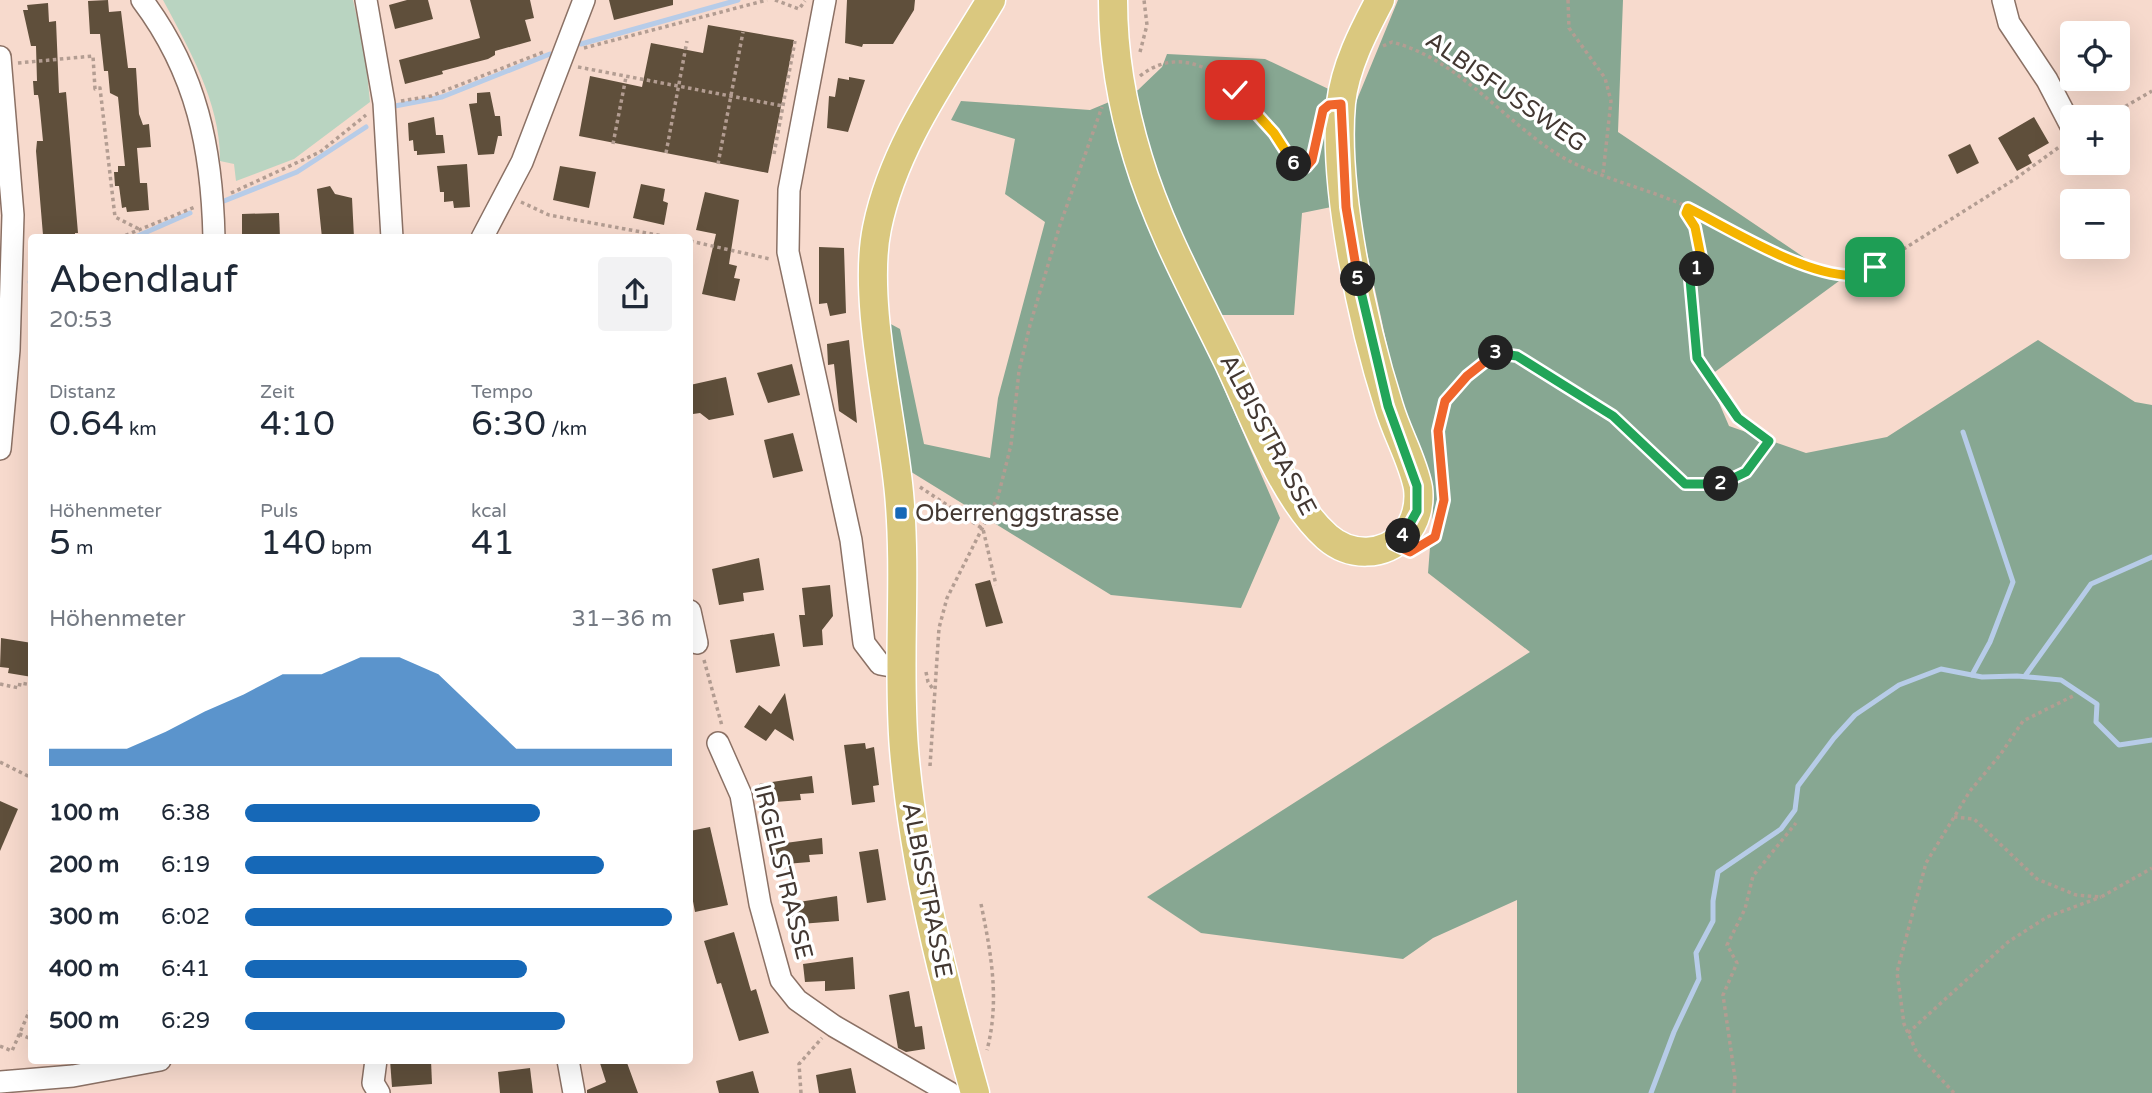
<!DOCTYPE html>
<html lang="de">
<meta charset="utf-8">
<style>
body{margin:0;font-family:"Varela Round",sans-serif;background:#f2f2f3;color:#1f2937;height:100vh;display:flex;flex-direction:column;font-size:26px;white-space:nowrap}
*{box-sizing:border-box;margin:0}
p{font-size:23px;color:#747a83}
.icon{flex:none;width:38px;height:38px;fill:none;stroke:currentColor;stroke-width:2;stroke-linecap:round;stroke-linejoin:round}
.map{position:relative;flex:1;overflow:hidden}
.drawer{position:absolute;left:28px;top:234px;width:665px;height:830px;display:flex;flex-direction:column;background:#fff;border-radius:7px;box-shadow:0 7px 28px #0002}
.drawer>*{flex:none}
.controls{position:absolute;left:2060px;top:21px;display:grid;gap:14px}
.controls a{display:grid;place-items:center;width:70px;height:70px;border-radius:7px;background:#fff;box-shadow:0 7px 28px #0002;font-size:35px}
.pin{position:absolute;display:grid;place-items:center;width:60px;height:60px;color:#fff;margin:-30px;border-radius:14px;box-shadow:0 4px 10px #0006}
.km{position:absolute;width:35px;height:35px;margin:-18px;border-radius:50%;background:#222;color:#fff;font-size:19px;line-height:35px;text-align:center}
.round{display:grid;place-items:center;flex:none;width:74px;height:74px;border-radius:7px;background:#f2f2f3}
.head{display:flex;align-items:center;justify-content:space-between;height:119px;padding:0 21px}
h1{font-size:38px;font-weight:600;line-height:52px}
.figures{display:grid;grid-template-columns:repeat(3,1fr);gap:10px;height:119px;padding:7px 21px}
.figures div{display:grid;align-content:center}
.figures b{font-size:35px;font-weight:600}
.figures small{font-size:19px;font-weight:400}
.figures p{font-size:19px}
.chart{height:196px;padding:14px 21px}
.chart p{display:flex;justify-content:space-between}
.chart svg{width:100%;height:126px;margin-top:7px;fill:#1668b7;opacity:.7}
ul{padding:0 21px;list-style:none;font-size:23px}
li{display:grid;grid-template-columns:112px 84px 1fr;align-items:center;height:52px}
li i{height:18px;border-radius:9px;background:#1668b7}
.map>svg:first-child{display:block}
</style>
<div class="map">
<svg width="2152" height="1093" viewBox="0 0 2152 1093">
<rect width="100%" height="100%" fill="#f7dacd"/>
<path fill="#b9d4c1" d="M163,0H353L365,53L370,102L294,159L236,181L234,164L220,161C221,104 189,49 163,0Z"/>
<polygon fill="#87a792" points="1398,0 1623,0 1618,132 1839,281 1708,377 1729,426 1806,453 1887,437 2038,340 2135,402 2152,405 2152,1093 1517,1093 1517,900 1433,938 1403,959 1201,933 1147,897 1530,652 1428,573 1434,495 1400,405 1356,202 1302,213 1294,315 1192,315 1280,518 1241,608 1111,595 908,470 887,322 900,329 924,444 990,458 998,398 1045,222 1005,194 1015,139 951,120 961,101 1090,110 1138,90 1162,67 1167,54 1265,59 1356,102"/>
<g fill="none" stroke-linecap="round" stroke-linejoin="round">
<g stroke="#b7cce8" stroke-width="5">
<polyline points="581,44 738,0"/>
<polyline points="395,106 442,97 550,54"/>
<polyline points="224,201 297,172 366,127"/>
<polyline points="133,238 190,213"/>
<polyline points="30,282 32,282"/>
<polyline points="1963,432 2013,582 1990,642 1972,675"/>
<polyline points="2025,676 2091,584 2152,557"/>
<polyline points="1651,1093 1674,1032 1699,979 1696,953 1713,921 1713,901 1718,872 1781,829 1795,810 1798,786 1834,738 1855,715 1899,685 1941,669 1982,677 2017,676 2061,680 2097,704 2096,722 2119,745 2152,740"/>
</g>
</g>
<g fill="#5f4f3b">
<polygon points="108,0 109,12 121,11 128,68 136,68 139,114 143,125 149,124 151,147 137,148 140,183 147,183 149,210 127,212 126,207 122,208 119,186 115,186 114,172 118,172 118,166 125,166 118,97 110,93 108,71 104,71 100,34 90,34 88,1"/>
<polygon points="407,0 428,0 433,19 395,29 389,5"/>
<polygon points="470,0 530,0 534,18 525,20 531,41 495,51 495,55 488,59 442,71 443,74 405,84 399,60 480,38"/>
<polygon points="609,0 673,0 673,5 614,20"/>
<polygon points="847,0 915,0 914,10 893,44 863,44 862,47 845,43"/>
<polygon points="48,3 49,22 56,21 59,93 66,92 78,233 75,233 75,238 45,238 43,235 36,151 37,141 43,141 39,100 38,95 34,95 33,81 37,81 36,46 31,46 23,10 28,10 27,5"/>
<polygon points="708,25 794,40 768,173 579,136 590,76 642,87 651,43 703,53"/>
<polygon points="849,77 865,80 848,132 827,128 829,96 835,97 838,78 849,80"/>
<polygon points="490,92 495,116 500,116 502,136 498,136 494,154 478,155 469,104 477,103 477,93"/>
<polygon points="434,117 436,135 443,135 445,153 417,155 417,151 414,151 413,140 409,141 408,123"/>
<polygon points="2034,117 2049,143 2028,155 2032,163 2017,171 1998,138"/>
<polygon points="1970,144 1979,163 1957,174 1948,155"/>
<polygon points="467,164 470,207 454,208 453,201 444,202 444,192 440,192 437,166"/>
<polygon points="560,166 596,172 589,208 553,200"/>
<polygon points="641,184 665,189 663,201 668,203 664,225 633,218"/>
<polygon points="330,186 335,194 352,198 354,238 322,238 317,189"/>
<polygon points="705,192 739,200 729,264 737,266 734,278 740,279 735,301 702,294 716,234 696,230"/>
<polygon points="279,213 280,238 242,238 242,214"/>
<polygon points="819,247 844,248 846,313 830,316 827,303 819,304"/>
<polygon points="849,340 857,423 839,411 834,364 828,365 827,344"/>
<polygon points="792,364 800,395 768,403 757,373"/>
<polygon points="726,377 734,415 709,420 700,413 693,414 690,385"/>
<polygon points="793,433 803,471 773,478 764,440"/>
<polygon points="759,558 764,590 743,593 744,601 719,605 712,569"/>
<polygon points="990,580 1003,623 986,627 975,584"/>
<polygon points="830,585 833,616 822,630 823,645 803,647 799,615 805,615 802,588"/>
<polygon points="774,633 780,666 736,673 730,640"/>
<polygon points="1,638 32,643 32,677 8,673 9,668 0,667"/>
<polygon points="785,693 794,741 775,729 766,741 744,727 759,705 771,714"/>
<polygon points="865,743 866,749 874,747 879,785 873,786 875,802 852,805 844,745"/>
<polygon points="812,776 814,793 800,794 801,800 761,803 759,784"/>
<polygon points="0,801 18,809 0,851"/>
<polygon points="710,827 728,905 695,912 690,885 690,831"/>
<polygon points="822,838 823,854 809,855 810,862 773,865 771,845"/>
<polygon points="878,849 886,900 867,903 859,852"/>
<polygon points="837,896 839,921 787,925 786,904"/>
<polygon points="734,932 751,991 756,989 769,1033 739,1041 721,983 717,984 704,941"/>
<polygon points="853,957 855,989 825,991 825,981 805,982 803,964"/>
<polygon points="909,991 915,1027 922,1026 925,1049 906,1052 898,1048 889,995"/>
<polygon points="390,1060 431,1060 432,1084 392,1087"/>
<polygon points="599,1060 626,1060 638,1093 587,1093 587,1090 606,1082"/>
<polygon points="530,1068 533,1093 500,1093 498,1072"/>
<polygon points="851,1068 856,1093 819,1093 816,1075"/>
<polygon points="753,1071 759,1093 719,1093 716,1081"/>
</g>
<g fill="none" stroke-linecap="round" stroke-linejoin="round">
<defs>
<g id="minor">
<path d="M142,0C197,73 212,149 214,238"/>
<polyline points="366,0 384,103 392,238"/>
<polyline points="825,0 789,190 788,252 851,540 864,643 880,664 902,668"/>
<polyline points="2003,0 2009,23 2047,80 2072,128"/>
<polyline points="0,57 13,215 9,350 0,449"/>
<polyline points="482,238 522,162 584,0"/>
<polyline points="690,611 697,643"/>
<polyline points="718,743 741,795 760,904 781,980 797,1000 834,1026 950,1093"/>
<polyline points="376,1060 373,1083 379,1093"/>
<polyline points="568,1060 574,1093"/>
<polyline points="0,1082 73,1076 160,1060"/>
</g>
<g id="major">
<path d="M1113,0C1113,54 1122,106 1138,158C1159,228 1196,295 1228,361C1254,415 1282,497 1327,537C1350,557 1384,557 1405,534C1416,522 1420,504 1418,488C1413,461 1397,434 1389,407C1363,326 1333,188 1341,103C1345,67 1363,32 1380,0"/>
<path d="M975,1093C943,979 914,867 904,749C897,663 907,578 899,493C892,416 862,301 877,228C894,144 948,72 991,0"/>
</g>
</defs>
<use href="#minor" stroke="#8b7165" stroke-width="24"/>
<use href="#major" stroke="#fff" stroke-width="31"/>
<g stroke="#b39d92" stroke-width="3.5" stroke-dasharray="3.5 3.5" stroke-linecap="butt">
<polyline points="775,0 799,9 805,1"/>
<polyline points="1568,0 1569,28 1605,78 1611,101 1603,174"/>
<path d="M1383,46L1392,42C1455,58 1501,117 1554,152C1594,178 1645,187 1688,207C1738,231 1784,263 1839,273C1853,276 1862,272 1875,267L2015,179L2062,145"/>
<polyline points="584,48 767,0"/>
<polyline points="1140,52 1147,25 1144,0"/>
<polyline points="18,63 93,56 95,89 100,88 115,217 139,229"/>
<polyline points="578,67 783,106"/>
<path d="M1140,76C1192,35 1243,92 1274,132C1283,144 1287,158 1299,168L1306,167L1312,160L1315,141"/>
<polyline points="401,101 431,96 546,51"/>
<polyline points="2107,117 2152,91"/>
<polyline points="613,144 626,77"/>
<polyline points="666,153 687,41"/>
<polyline points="774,154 795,41"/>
<polyline points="718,164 743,32"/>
<polyline points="231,193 320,152 366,115"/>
<polyline points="521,202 549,215 674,238"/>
<polyline points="119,238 195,207"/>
<polyline points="690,241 770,259"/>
<polyline points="920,487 983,529 996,585"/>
<path d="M1442,506C1446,493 1442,477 1441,463C1436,401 1450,390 1495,353L1517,356L1613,417L1684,484L1716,486L1746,473L1769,441L1738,418L1697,358L1690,279L1702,262L1695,227L1686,213L1688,208"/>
<polyline points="1429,541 1435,537 1437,527"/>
<polyline points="704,660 722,726"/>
<polyline points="926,672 928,682 933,689"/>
<polyline points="0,684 19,688 20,683 32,685"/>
<polyline points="690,688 690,695"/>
<polyline points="0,762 32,778"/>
<polyline points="930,766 939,628 947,598 998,497 1011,445 1019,371 1030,325 1060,225 1102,107"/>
<polyline points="1954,817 1974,819 2037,879 2076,895 2101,897 2152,868"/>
<path d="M981,904C991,953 1000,1000 987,1050"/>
<polyline points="1908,1033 2008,942 2047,917 2101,897"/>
<polyline points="19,1034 32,1039"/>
<polyline points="0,1046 12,1051 32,1005"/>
<polyline points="801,1093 799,1064 822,1038"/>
<polyline points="1734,1093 1735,1078 1723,995 1737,963 1727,945 1745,909 1753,876 1796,823"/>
<polyline points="1954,1093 1917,1053 1904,1024 1897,972 1926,863 1970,791 2000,755 2023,721 2073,696"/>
</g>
<use href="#minor" stroke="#fff" stroke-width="21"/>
<use href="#major" stroke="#dac87f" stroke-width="28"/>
</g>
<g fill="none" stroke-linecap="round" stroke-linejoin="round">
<defs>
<path id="split-1" d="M1697,269L1702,262L1695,227L1686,213L1688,208C1730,229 1808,278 1855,275C1861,274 1868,270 1875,267"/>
<polyline id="split-2" points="1697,269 1690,279 1697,358 1738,418 1769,441 1746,472 1721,484"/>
<polyline id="split-3" points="1496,353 1517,356 1613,416 1685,484 1721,484"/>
<polyline id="split-4" points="1403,536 1393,544 1410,552 1435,537 1444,500 1438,431 1445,401 1467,376 1496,353"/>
<polyline id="split-5" points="1358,279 1388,406 1417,486 1417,511 1403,536"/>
<polyline id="split-6" points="1294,164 1298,168 1306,167 1312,160 1323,110 1329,105 1341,104 1346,207 1358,279"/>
<polyline id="split-7" points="1235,90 1274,133 1294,164"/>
</defs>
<use href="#split-1" stroke="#fff" stroke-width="14"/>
<use href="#split-2" stroke="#fff" stroke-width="14"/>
<use href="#split-3" stroke="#fff" stroke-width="14"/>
<use href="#split-4" stroke="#fff" stroke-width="14"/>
<use href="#split-5" stroke="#fff" stroke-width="14"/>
<use href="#split-6" stroke="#fff" stroke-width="14"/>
<use href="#split-7" stroke="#fff" stroke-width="14"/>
<use href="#split-1" stroke="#f5b400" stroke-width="9"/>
<use href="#split-2" stroke="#22a559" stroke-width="9"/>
<use href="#split-3" stroke="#22a559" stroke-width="9"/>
<use href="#split-4" stroke="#f0652b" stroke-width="9"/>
<use href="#split-5" stroke="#22a559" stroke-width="9"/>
<use href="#split-6" stroke="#f0652b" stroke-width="9"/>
<use href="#split-7" stroke="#f5b400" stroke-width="9"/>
</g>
<rect fill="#1668b7" stroke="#fff" stroke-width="2.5" x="894" y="506" width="14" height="14" rx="3.5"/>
<g text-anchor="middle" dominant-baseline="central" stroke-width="7" stroke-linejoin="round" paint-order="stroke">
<g font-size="24" fill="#433832" stroke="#fff">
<text transform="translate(1506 92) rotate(35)">ALBISFUSSWEG</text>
<text transform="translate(1268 435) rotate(62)">ALBISSTRASSE</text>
<text transform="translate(783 872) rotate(76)">IRGELSTRASSE</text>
<text transform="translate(927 890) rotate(79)">ALBISSTRASSE</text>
</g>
<g font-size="24" fill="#433832" stroke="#fff" text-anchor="start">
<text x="915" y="513">Oberrenggstrasse</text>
</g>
</g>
</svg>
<div class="controls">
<a><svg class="icon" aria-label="locate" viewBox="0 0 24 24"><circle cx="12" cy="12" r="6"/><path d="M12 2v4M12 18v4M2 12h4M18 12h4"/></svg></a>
<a>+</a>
<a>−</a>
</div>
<div class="pin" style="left:1875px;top:267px;background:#1e9e55"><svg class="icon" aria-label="arrive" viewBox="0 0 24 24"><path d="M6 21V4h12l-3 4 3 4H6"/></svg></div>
<div class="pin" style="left:1235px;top:90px;background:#d93025"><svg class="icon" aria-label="check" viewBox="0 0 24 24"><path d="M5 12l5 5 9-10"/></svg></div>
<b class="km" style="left:1697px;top:269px">1</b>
<b class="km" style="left:1721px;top:484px">2</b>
<b class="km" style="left:1496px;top:353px">3</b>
<b class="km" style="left:1403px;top:536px">4</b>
<b class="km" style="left:1358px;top:279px">5</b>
<b class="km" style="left:1294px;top:164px">6</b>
<section class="drawer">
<div class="head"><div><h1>Abendlauf</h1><p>20:53</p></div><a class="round"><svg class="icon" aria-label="share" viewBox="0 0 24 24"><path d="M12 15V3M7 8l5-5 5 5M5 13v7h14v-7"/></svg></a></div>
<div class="figures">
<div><p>Distanz</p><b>0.64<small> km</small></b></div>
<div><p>Zeit</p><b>4:10</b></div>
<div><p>Tempo</p><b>6:30<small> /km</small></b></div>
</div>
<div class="figures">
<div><p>Höhenmeter</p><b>5<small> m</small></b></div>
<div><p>Puls</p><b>140<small> bpm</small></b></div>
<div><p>kcal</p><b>41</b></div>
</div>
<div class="chart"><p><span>Höhenmeter</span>31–36 m</p>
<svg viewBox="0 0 160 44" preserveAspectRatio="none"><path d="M0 44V38L10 38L20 38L30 32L40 25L50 19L60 12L70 12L80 6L90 6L100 12L110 25L120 38L130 38L140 38L150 38L160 38V44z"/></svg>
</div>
<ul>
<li><b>100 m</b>6:38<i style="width:69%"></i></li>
<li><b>200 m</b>6:19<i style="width:84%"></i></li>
<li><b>300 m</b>6:02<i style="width:100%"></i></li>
<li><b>400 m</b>6:41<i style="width:66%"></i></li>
<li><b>500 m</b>6:29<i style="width:75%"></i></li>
</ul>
</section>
</div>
